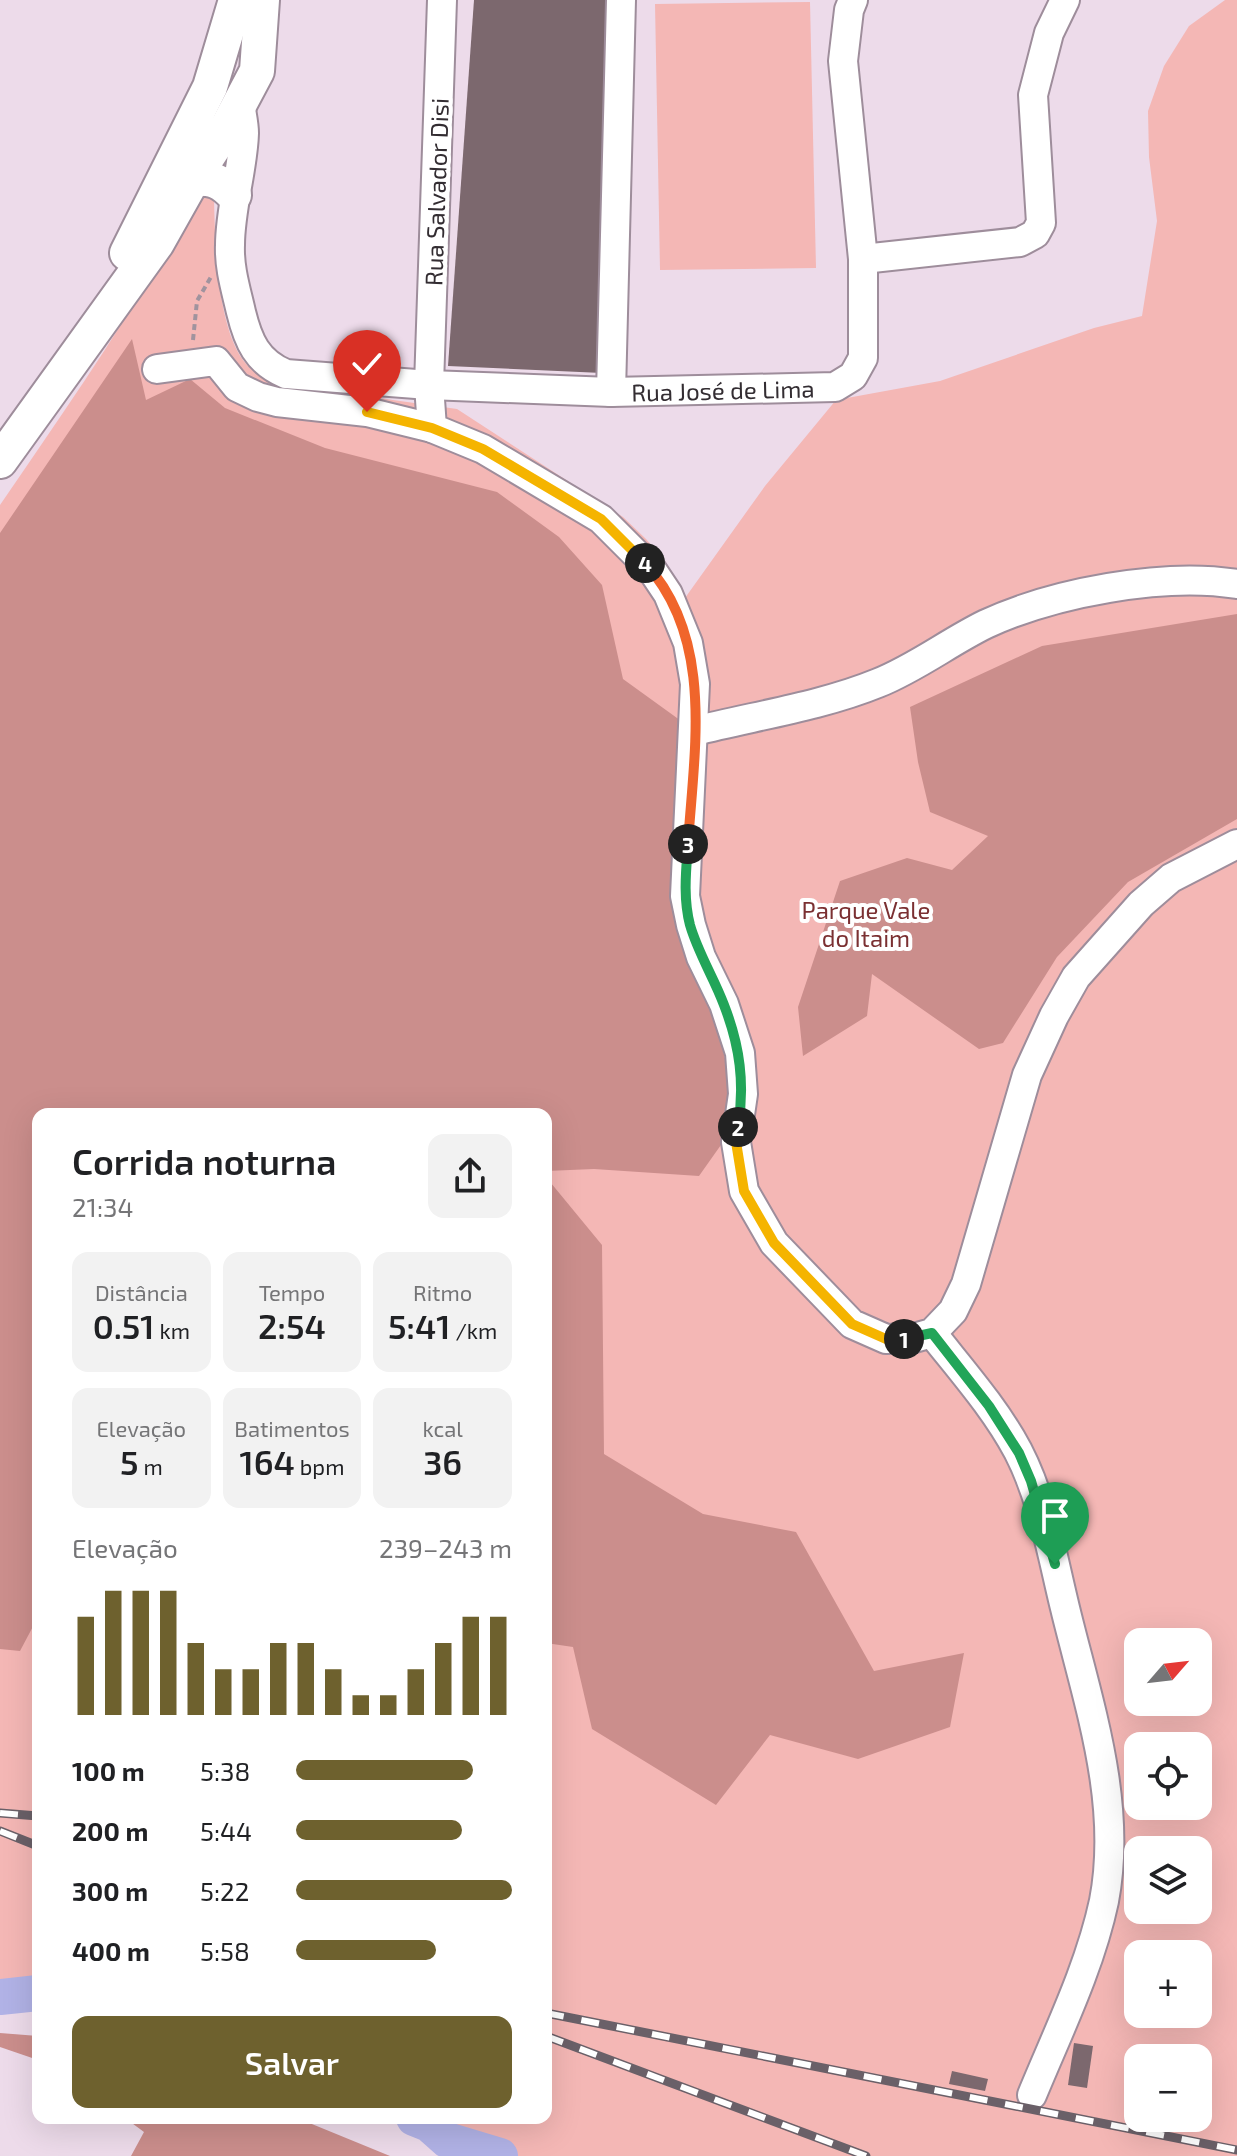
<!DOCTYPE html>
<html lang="pt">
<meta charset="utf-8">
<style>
body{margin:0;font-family:"Exo 2",sans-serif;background:#f2f2f2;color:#202124;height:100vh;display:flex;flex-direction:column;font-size:30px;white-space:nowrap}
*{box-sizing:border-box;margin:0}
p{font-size:26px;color:#757577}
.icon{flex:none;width:44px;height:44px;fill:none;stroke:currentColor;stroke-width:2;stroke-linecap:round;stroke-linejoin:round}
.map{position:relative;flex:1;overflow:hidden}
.side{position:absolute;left:32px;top:1108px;width:520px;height:1016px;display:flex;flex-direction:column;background:#fff;border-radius:16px;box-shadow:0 8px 32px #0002}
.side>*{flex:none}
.needle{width:52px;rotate:62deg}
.fabs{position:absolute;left:1124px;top:1628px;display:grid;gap:16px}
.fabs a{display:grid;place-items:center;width:88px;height:88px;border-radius:16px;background:#fff;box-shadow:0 8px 32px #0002;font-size:40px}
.pin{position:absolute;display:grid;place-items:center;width:68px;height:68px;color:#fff;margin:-82px -34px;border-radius:50% 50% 50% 0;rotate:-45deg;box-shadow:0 0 8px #0007}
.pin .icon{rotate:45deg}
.km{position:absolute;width:40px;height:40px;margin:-20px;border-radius:50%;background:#222;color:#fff;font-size:22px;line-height:40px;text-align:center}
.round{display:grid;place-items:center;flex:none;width:84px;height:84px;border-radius:16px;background:#f2f2f2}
.head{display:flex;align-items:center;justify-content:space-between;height:136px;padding:0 40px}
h1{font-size:36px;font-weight:600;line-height:60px}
.stats{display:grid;grid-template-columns:repeat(3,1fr);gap:12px;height:136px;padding:8px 40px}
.stats div{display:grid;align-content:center;border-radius:16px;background:#f2f2f2;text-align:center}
.stats b{font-size:34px;font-weight:600}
.stats small{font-size:22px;font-weight:400}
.stats p{font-size:22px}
.chart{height:224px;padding:16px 40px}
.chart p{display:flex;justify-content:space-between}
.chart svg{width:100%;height:144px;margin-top:8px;stroke:#6e612e;stroke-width:6}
.cta{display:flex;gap:16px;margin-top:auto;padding:16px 40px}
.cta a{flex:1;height:92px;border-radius:16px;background:#6e612e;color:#fff;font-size:32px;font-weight:600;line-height:92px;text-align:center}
ul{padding:0 40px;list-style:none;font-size:26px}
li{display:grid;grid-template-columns:128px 96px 1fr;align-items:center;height:60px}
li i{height:20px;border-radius:10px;background:#6e612e}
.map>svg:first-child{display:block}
</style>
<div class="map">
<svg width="1237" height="2156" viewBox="0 0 1237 2156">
<rect width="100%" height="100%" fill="#eddbea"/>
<g fill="#f4b7b5" fill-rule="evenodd">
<path d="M1225,0H1237V2156H514L447,2140L405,2118H546V1114H38V1994L0,1991V505C69,404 140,304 196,194L214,198C215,242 217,324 243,360C251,371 261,377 272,383L457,409L623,517L646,539L665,561L685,598L765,486L836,400L940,381L1094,328L1142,316L1157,221L1149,157L1148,111L1164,66L1189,26ZM1138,1642H1198V1702H1138ZM1138,1746H1198V1806H1138ZM1138,1850H1198V1910H1138ZM1138,1954H1198V2014H1138ZM1138,2058H1198V2118H1138Z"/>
<polygon points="810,2 816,268 660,270 655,4"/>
</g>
<g fill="#cb8e8c">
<polygon points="132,339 146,400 190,379 225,408 325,448 497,492 559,537 602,585 623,679 695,731 693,931 740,1118 699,1176 594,1169 546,1171 546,1114 38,1114 38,1617 20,1651 0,1649 0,533"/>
<polygon points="1237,614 1237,819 1128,882 1057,957 1003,1043 979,1049 872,974 867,1016 803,1056 798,1007 840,881 907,858 952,870 988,836 930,812 918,762 910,707 1042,646"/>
<polygon points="546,1177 602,1245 604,1454 703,1514 796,1532 874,1671 964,1653 950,1727 858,1759 770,1735 716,1805 592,1729 573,1647 546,1643"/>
<polygon points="0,2033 38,2036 38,2060 0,2047"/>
<polygon points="125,2118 287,2118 307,2122 390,2156 131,2156 144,2132"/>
</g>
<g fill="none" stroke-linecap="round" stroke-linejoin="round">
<g stroke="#b1b2e6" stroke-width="36">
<polyline points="0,1997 38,1993"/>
<polyline points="414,2118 429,2124 447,2140 500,2156"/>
</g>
</g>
<g fill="#7c686e">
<polygon points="474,0 613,0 602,373 448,366"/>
<polygon points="1074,2043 1093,2046 1087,2088 1068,2085"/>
<polygon points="952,2071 988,2079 985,2091 949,2084"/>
</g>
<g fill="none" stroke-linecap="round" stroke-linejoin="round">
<defs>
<g id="minor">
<polyline points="442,0 429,385 432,428 483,449 601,519 652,570 668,594 688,643 695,684 685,896 691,925 701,957 724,1004 740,1053 743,1094 736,1142 744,1191 774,1243 852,1324 886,1339 914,1338 932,1333 953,1311 966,1284 1027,1075 1054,1016 1076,977 1141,904 1171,878 1237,844"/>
<path id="s1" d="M240,102C241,112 244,123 244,133C243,169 230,208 230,245C229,268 236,290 241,312C248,341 257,362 286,374L429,385L611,392L835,387L853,376L863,358V259L843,61L849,10L853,0"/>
<polyline points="863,259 1020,242 1035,234 1041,223 1033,95 1049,33 1065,0"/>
<polyline points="157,369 216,361 237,387 258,397 277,402 367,412 432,428"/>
<polyline points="611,392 621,0"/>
<path d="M695,731C754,716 822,706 878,683C916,668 949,642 986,624C1053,593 1163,572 1237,584"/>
<path d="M932,1333C962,1371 995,1408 1018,1451C1043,1499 1052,1555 1065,1608C1088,1703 1123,1802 1104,1901C1090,1967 1058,2032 1032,2095"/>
</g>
<g id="major">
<path d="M193,179C213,178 221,181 234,195"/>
<polyline points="127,253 210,87 236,0"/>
<polyline points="0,461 157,243 193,179 229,124 257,71 262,0"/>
</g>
</defs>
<use href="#minor" stroke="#9e8d9b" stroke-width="32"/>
<use href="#major" stroke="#9e8d9b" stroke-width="38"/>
<polyline stroke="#a0939e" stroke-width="4" stroke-dasharray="6 4" stroke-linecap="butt" points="193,340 197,301 211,277"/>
<use href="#minor" stroke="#fff" stroke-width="28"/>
<use href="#major" stroke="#fff" stroke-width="34"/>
<defs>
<g id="rail">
<polyline points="0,1813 38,1816"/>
<polyline points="0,1831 38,1846"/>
<polyline points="546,2013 1237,2150"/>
<polyline points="546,2036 866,2156"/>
</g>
</defs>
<use href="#rail" stroke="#6a6068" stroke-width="9"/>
<use href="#rail" stroke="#fff" stroke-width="6" stroke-dasharray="18" stroke-linecap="butt"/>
</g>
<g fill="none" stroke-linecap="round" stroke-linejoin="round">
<defs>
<polyline id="split-1" points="904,1339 932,1333 989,1406 1019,1453 1031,1481 1055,1564"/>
<polyline id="split-2" points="738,1127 736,1142 744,1191 774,1243 852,1324 886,1339 904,1339"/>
<path id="split-3" d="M688,844C686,871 683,898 690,925C698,953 714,978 724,1005C740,1046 745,1084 738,1127"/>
<path id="split-4" d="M645,563C715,639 694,750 688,844"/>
<polyline id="split-5" points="367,412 432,428 483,449 601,519 645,563"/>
</defs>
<use href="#split-1" stroke="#fff" stroke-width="16"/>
<use href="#split-2" stroke="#fff" stroke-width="16"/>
<use href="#split-3" stroke="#fff" stroke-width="16"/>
<use href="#split-4" stroke="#fff" stroke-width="16"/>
<use href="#split-5" stroke="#fff" stroke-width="16"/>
<use href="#split-1" stroke="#22a559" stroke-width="10"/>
<use href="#split-2" stroke="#f5b400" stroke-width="10"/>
<use href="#split-3" stroke="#22a559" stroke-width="10"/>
<use href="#split-4" stroke="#f0652b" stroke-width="10"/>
<use href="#split-5" stroke="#f5b400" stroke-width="10"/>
</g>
<g text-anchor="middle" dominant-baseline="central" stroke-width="8" stroke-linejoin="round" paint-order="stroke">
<g font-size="24" fill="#332d32" stroke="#fff">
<text transform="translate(436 192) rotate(-88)">Rua Salvador Disi</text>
<text stroke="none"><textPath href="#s1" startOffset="730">Rua José de Lima</textPath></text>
</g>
<g font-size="24" fill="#7b3032" stroke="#fff">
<text x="866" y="909">Parque Vale<tspan x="866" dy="28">do Itaim</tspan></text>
</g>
</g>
</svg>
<div class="fabs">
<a><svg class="needle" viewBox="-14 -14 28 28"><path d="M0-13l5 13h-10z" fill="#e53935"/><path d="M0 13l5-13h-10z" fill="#757577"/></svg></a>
<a><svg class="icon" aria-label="locate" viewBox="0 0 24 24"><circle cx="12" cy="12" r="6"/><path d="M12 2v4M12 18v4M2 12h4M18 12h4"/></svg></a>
<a><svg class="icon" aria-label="layers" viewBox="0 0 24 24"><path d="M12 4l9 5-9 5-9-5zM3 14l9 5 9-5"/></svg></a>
<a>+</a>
<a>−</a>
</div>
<div class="pin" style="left:1055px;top:1564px;background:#1e9e55"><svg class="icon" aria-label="arrive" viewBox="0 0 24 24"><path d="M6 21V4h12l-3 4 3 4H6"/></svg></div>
<div class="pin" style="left:367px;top:412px;background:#d93025"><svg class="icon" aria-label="check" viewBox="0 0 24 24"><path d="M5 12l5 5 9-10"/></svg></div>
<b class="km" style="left:904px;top:1339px">1</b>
<b class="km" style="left:738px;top:1127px">2</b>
<b class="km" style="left:688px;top:844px">3</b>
<b class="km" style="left:645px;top:563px">4</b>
<section class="side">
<div class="head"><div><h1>Corrida noturna</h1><p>21:34</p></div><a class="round"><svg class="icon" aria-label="share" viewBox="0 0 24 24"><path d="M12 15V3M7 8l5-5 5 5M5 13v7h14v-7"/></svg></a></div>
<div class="stats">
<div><p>Distância</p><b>0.51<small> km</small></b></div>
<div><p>Tempo</p><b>2:54</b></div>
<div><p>Ritmo</p><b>5:41<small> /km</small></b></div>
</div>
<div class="stats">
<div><p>Elevação</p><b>5<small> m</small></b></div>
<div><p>Batimentos</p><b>164<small> bpm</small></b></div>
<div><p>kcal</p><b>36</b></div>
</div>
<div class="chart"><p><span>Elevação</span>239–243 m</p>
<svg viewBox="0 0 160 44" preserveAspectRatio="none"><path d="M5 44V14M15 44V6M25 44V6M35 44V6M45 44V22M55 44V30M65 44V30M75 44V22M85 44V22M95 44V30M105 44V38M115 44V38M125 44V30M135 44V22M145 44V14M155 44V14"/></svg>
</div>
<ul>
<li><b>100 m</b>5:38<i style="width:82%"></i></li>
<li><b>200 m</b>5:44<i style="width:77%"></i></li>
<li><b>300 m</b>5:22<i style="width:100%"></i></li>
<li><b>400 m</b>5:58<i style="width:65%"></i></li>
</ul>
<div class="cta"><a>Salvar</a></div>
</section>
</div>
